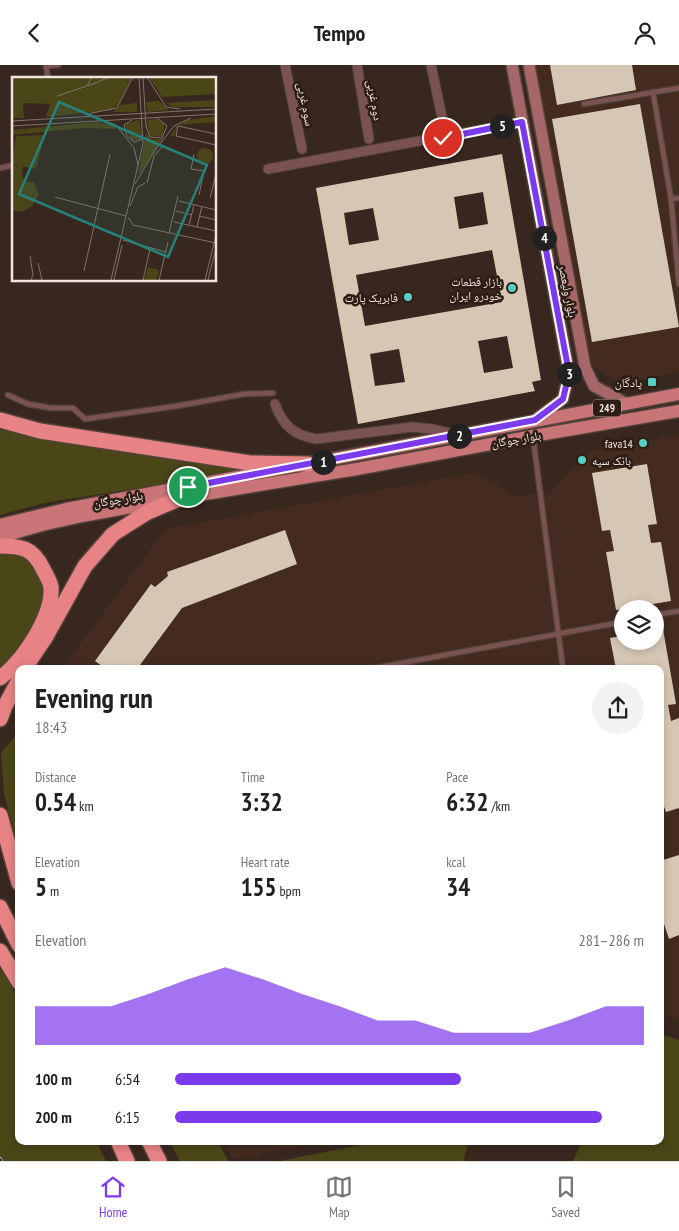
<!DOCTYPE html>
<meta charset="utf-8">
<style>
body{margin:0;font-family:"PT Sans Narrow","Noto Naskh Arabic",sans-serif;background:#f2f2f2;color:#202124;height:100vh;display:flex;flex-direction:column;font-size:19px;white-space:nowrap}
*{box-sizing:border-box;margin:0}
p{font-size:16px;color:#757577}
.icon{flex:none;width:28px;height:28px;fill:none;stroke:currentColor;stroke-width:2;stroke-linecap:round;stroke-linejoin:round}
.map{position:relative;flex:1;overflow:hidden}
.drawer{position:absolute;left:15px;top:600px;width:649px;height:480px;display:flex;flex-direction:column;background:#fff;border-radius:10px;box-shadow:0 2px 8px #0003}
.drawer>*{flex:none}
.controls{position:absolute;left:614px;top:535px;display:grid;gap:10px}
.controls a{display:grid;place-items:center;width:50px;height:50px;border-radius:50%;background:#fff;box-shadow:0 2px 8px #0003;font-size:25px}
.pin{position:absolute;display:grid;place-items:center;width:42px;height:42px;color:#fff;margin:-21px;border:2px solid #fff;border-radius:50%;box-shadow:0 1px 5px #0007}
.km{position:absolute;width:25px;height:25px;margin:-12px;border-radius:50%;background:#222;color:#fff;font-size:14px;line-height:25px;text-align:center}
.round{display:grid;place-items:center;flex:none;width:52px;height:52px;border-radius:26px;background:#f2f2f2}
.head{display:flex;align-items:center;justify-content:space-between;height:85px;padding:0 20px}
h1{font-size:28px;font-weight:600;line-height:38px}
.figures{display:grid;grid-template-columns:repeat(3,1fr);gap:8px;height:85px;padding:5px 20px}
.figures div{display:grid;align-content:center}
.figures b{font-size:25px;font-weight:600}
.figures small{font-size:14px;font-weight:400}
.figures p{font-size:14px}
.chart{height:140px;padding:10px 20px}
.chart p{display:flex;justify-content:space-between}
.chart svg{width:100%;height:90px;margin-top:5px;fill:#7c3aed;opacity:.7}
ul{padding:0 20px;list-style:none;font-size:16px}
li{display:grid;grid-template-columns:80px 60px 1fr;align-items:center;height:38px}
li i{height:12px;border-radius:6px;background:#7c3aed}
header{display:flex;justify-content:space-between;align-items:center;height:65px;padding:0 20px;background:#fff;font-size:22px;font-weight:600}
.tabs{display:flex;justify-content:space-around;align-items:center;height:70px;border-top:1px solid #e0e0e0;background:#fff;font-size:14px;color:#757577}
.tabs a{display:grid;justify-items:center;gap:2px}
.tabs .selected{color:#7c3aed}
.map>svg:first-child{display:block}
</style>
<header><svg class="icon" aria-label="back" viewBox="0 0 24 24"><path d="M15 5l-7 7 7 7"/></svg>Tempo<svg class="icon" aria-label="person" viewBox="0 0 24 24"><circle cx="12" cy="8" r="4"/><path d="M4 21q1-7 8-7t8 7"/></svg></header>
<div class="map">
<svg width="679" height="1096" viewBox="0 0 679 1096">
<rect width="100%" height="100%" fill="#38271e"/>
<g fill="#432b1f" fill-rule="evenodd">
<polygon points="535,0 679,0 679,307 617,319 590,298"/>
<path d="M679,370V956L667,950L660,951V604H62L165,464L473,408L517,431L550,427L590,386ZM622,544H655V576H622Z"/>
<polygon points="224,1076 326,1076 233,1094"/>
</g>
<g fill="#4b4618">
<polygon points="0,363 55,377 192,395 243,405 244,406 44,438 0,450"/>
<polygon points="0,486 20,489 36,504 45,526 43,544 28,568 0,605"/>
<polygon points="18,668 19,670 19,787 4,728 1,688"/>
<polygon points="0,903 19,934 19,1076 96,1076 106,1096 0,1096"/>
<polygon points="660,969 679,975 679,1096 573,1096 580,1081 578,1076 660,1076"/>
<polygon points="169,1076 218,1076 228,1096 180,1096"/>
<polygon points="382,1076 469,1076 464,1093 465,1096 279,1096"/>
</g>
<g fill="#d6c7b4" fill-rule="evenodd">
<polygon points="550,0 632,0 636,25 557,40"/>
<polygon points="640,39 679,262 592,277 552,54"/>
<path d="M502,89L541,315L532,317L535,326L358,359L316,123ZM483,127L488,159L459,164L454,132ZM373,143L379,175L349,180L344,148ZM492,185L502,237L365,261L356,210ZM507,271L513,303L484,308L478,276ZM399,284L405,317L375,321L370,289Z"/>
<polygon points="647,399 657,459 648,460 651,478 661,477 671,536 616,545 606,487 614,486 610,465 602,466 592,408"/>
<polygon points="285,465 297,499 182,543 137,604 106,604 95,596 151,519 155,522 168,511 167,507"/>
<polygon points="663,564 676,639 668,640 671,656 679,653 679,743 666,747 663,739 660,740 660,604 616,604 610,573 622,571 622,576 655,576 655,565"/>
<polygon points="679,790 679,870 669,874 660,847 660,796"/>
</g>
<g fill="none" stroke-linecap="round" stroke-linejoin="round">
<defs>
<g id="lane">
<polyline points="48,14 46,1 58,0"/>
<polyline points="653,27 671,134 679,219"/>
<polyline points="584,39 679,23"/>
<polyline points="0,103 14,100"/>
<polyline points="671,134 679,133"/>
<polyline points="8,330 28,339 51,343 73,343 85,354 177,341 244,329 273,328"/>
<polyline points="533,372 563,604"/>
<polyline points="655,550 679,546"/>
<polyline points="370,604 622,557"/>
</g>
<g id="street">
<polyline points="285,0 302,84"/>
<polyline points="357,0 369,74"/>
<polyline points="431,0 443,57"/>
<polyline points="268,104 522,57"/>
<path d="M275,339C283,361 294,370 316,374L412,362L432,364L455,369"/>
</g>
<g id="secondary">
<polyline points="512,0 569,308 563,334 535,355"/>
<polyline points="529,0 585,302 594,321 627,339"/>
</g>
<g id="primary">
<polyline points="0,460 66,444 679,329"/>
<polyline points="0,472 42,460 82,451 181,433 357,404 533,371 679,346"/>
</g>
<g id="highway">
<polyline points="0,355 40,366 250,398 308,399"/>
<path d="M0,481C22,481 33,483 43,504C46,510 50,516 51,522C53,551 23,596 0,613"/>
<polyline points="24,604 45,573 85,501 113,469 148,447 181,433"/>
<polyline points="0,654 5,641 19,615"/>
<polyline points="0,750 19,818"/>
<polyline points="0,842 19,880"/>
<polyline points="0,886 19,917"/>
<polyline points="118,1076 127,1096"/>
<polyline points="149,1076 159,1096"/>
</g>
</defs>
<use href="#lane" stroke="#524239" stroke-width="7"/>
<use href="#street" stroke="#524239" stroke-width="11"/>
<use href="#secondary" stroke="#524239" stroke-width="14"/>
<use href="#primary" stroke="#524239" stroke-width="15"/>
<use href="#highway" stroke="#524239" stroke-width="18"/>
<use href="#lane" stroke="#7b5252" stroke-width="4.5"/>
<use href="#street" stroke="#7b5252" stroke-width="9"/>
<use href="#secondary" stroke="#a76667" stroke-width="11"/>
<use href="#primary" stroke="#c97577" stroke-width="12"/>
<use href="#highway" stroke="#e78385" stroke-width="15"/>
<defs>
<polyline id="rail" points="0,1094 1,1096"/>
</defs>
<use href="#rail" stroke="#a3948e" stroke-width="4.5"/>
<use href="#rail" stroke="#2e1d14" stroke-width="2.5" stroke-dasharray="8" stroke-linecap="butt"/>
</g>
<g fill="none" stroke-linecap="round" stroke-linejoin="round">
<defs>
<polyline id="route" points="188,422 535,355 563,334 569,308 522,57 443,73"/>
</defs>
<use href="#route" stroke="#fff" stroke-width="10"/>
<use href="#route" stroke="#7c3aed" stroke-width="6"/>
</g>
<g fill="#56cec3" stroke="#2e1d14" stroke-width="2">
<circle cx="512" cy="223" r="5"/>
<circle cx="408" cy="232" r="5"/>
<rect x="647" y="312" width="10" height="10" rx="2.5"/>
<circle cx="643" cy="378" r="5"/>
<circle cx="582" cy="395" r="5"/>
</g>
<g text-anchor="middle" dominant-baseline="central" stroke-width="5" stroke-linejoin="round" paint-order="stroke">
<rect fill="#2e1d14" stroke="#b7a9a3" stroke-width="1" x="593" y="334.5" width="28" height="17" rx="4"/>
<g font-size="11" font-weight="bold" fill="#f2e5e0">
<text x="607" y="343">249</text>
</g>
<g font-size="12" fill="#f2e5e0" stroke="#2e1d14">
<text transform="translate(375 35) rotate(80)">دوم غربی</text>
<text transform="translate(306 39) rotate(79)">سوم غربی</text>
<text transform="translate(568 226) rotate(79)">بلوار ولیعصر</text>
<text transform="translate(516 374) rotate(-10)">بلوار چوگان</text>
<text transform="translate(118 434) rotate(-10)">بلوار چوگان</text>
</g>
<g font-size="12" fill="#f2e5e0" stroke="#2e1d14" text-anchor="end">
<text x="502" y="216">بازار قطعات<tspan x="502" dy="14">خودرو ایران</tspan></text>
<text x="398" y="232">فابریک پارت</text>
<text x="642" y="317">پادگان</text>
<text x="633" y="378">fava14</text>
<text x="592" y="395" text-anchor="start">بانک سپه</text>
</g>
</g>
<g transform="translate(12 12)">
<rect width="204" height="204" fill="#38271e"/>
<path d="M0,0H120L106,28L99,33L34,40L38,27L11,26L12,41H0ZM137,0H204V17L150,20ZM204,23V30H161L154,26ZM147,24L157,33L135,35L134,25ZM125,26V35H101L109,28ZM204,39V45L166,48L162,59H158L165,49L176,43ZM144,42L153,46L150,60L137,58L135,43ZM127,43L130,58L128,63H119L113,47ZM85,45L102,49L104,52L72,51L0,58V53ZM134,56L139,62H152L126,98ZM32,58L24,92L0,87L4,59ZM185 79a8 8 0 1 1 16 0a8 8 0 1 1-16 0ZM0,88L11,89L10,99L15,105H22L27,118L20,129L10,135L0,133ZM136,190L147,193L144,203H132Z" fill="#4b4618"/>
<path fill="none" stroke="#82736c" stroke-width="1" d="M131,0L134,50M135,0L154,30L168,32M76,9L98,0M45,19L75,9L80,0M75,37L105,31L121,0M120,43L112,48L115,59L122,65L129,63L131,58M0,44L204,32M95,45L104,48L122,71L126,88M0,49L204,37M134,49L138,60L150,61L155,49L145,41M204,57L166,49L164,59L204,68M182,77L179,92L192,94L187,118M135,106L142,79L150,70M123,107L143,73L162,49L179,41M43,120L114,139M198,121L203,101M167,124L204,133M118,129L126,110L133,106M164,134L180,138M187,139L204,143M116,140L121,148L204,166M162,145L204,154M177,148L182,128M185,150L190,129M157,156L166,119M111,163L154,175M18,179L21,198L19,203M26,186L30,203M72,194L98,77M99,203L131,67L127,0M102,203L110,168M131,203L138,172M147,203L156,165M193,203L204,158M196,203L204,171"/>
<path fill="#268179" fill-opacity="0.15" stroke="#268179" stroke-width="2.5" d="M47,25L195,88L156,180L7,117Z"/>
<rect width="204" height="204" fill="none" stroke="#f2e5e0" stroke-width="2.5"/>
</g>
</svg>
<div class="controls">
<a><svg class="icon" aria-label="layers" viewBox="0 0 24 24"><path d="M12 4l9 5-9 5-9-5zM3 14l9 5 9-5"/></svg></a>
</div>
<div class="pin" style="left:188px;top:422px;background:#1e9e55"><svg class="icon" aria-label="arrive" viewBox="0 0 24 24"><path d="M6 21V4h12l-3 4 3 4H6"/></svg></div>
<div class="pin" style="left:443px;top:73px;background:#d93025"><svg class="icon" aria-label="check" viewBox="0 0 24 24"><path d="M5 12l5 5 9-10"/></svg></div>
<b class="km" style="left:323px;top:397px">1</b>
<b class="km" style="left:459px;top:371px">2</b>
<b class="km" style="left:569px;top:309px">3</b>
<b class="km" style="left:544px;top:173px">4</b>
<b class="km" style="left:502px;top:61px">5</b>
<section class="drawer">
<div class="head"><div><h1>Evening run</h1><p>18:43</p></div><a class="round"><svg class="icon" aria-label="share" viewBox="0 0 24 24"><path d="M12 15V3M7 8l5-5 5 5M5 13v7h14v-7"/></svg></a></div>
<div class="figures">
<div><p>Distance</p><b>0.54<small> km</small></b></div>
<div><p>Time</p><b>3:32</b></div>
<div><p>Pace</p><b>6:32<small> /km</small></b></div>
</div>
<div class="figures">
<div><p>Elevation</p><b>5<small> m</small></b></div>
<div><p>Heart rate</p><b>155<small> bpm</small></b></div>
<div><p>kcal</p><b>34</b></div>
</div>
<div class="chart"><p><span>Elevation</span>281–286 m</p>
<svg viewBox="0 0 160 44" preserveAspectRatio="none"><path d="M0 44V25L10 25L20 25L30 19L40 12L50 6L60 12L70 19L80 25L90 32L100 32L110 38L120 38L130 38L140 32L150 25L160 25V44z"/></svg>
</div>
<ul>
<li><b>100 m</b>6:54<i style="width:61%"></i></li>
<li><b>200 m</b>6:15<i style="width:91%"></i></li>
</ul>
</section>
</div>
<nav class="tabs">
<a class="selected"><svg class="icon" aria-label="home" viewBox="0 0 24 24"><path d="M3 11l9-7 9 7M6 9v11h12V9"/></svg>Home</a>
<a><svg class="icon" aria-label="map" viewBox="0 0 24 24"><path d="M3 6l6-2 6 2 6-2v14l-6 2-6-2-6 2zM9 4v14M15 6v14"/></svg>Map</a>
<a><svg class="icon" aria-label="saved" viewBox="0 0 24 24"><path d="M7 4h10v16l-5-4-5 4z"/></svg>Saved</a>
</nav>
